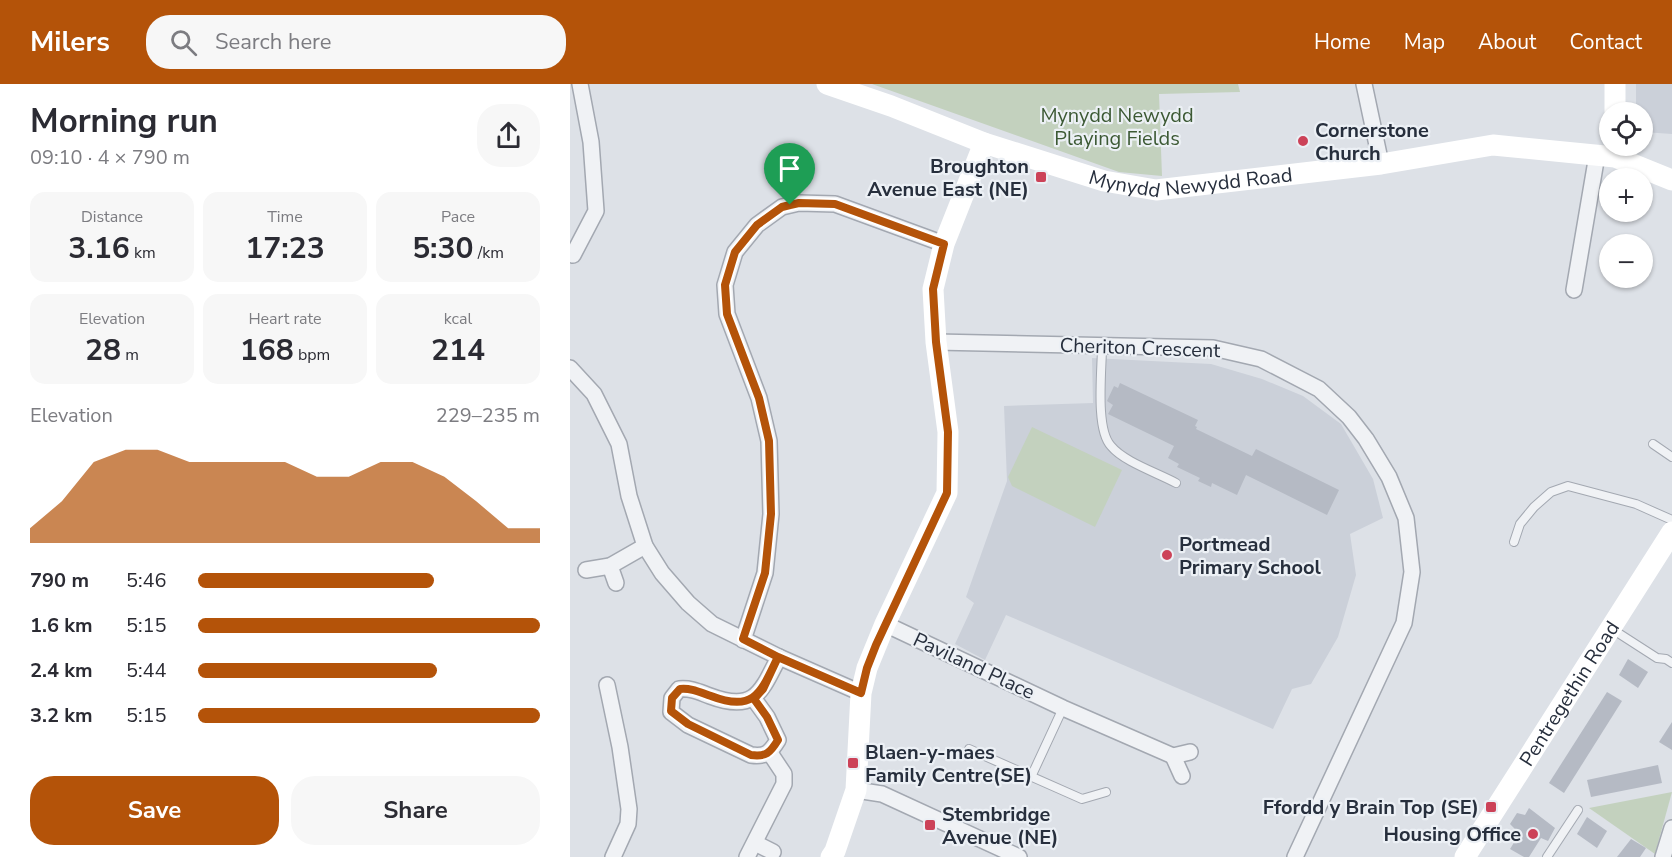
<!DOCTYPE html>
<meta charset="utf-8">
<style>
body{margin:0;font-family:"Nunito Sans",sans-serif;background:#f7f7f7;color:#2b2b33;height:100vh;display:flex;flex-direction:column;font-size:22px;white-space:nowrap}
*{box-sizing:border-box;margin:0}
p{font-size:20px;color:#7c7c81}
.icon{flex:none;width:33px;height:33px;fill:none;stroke:currentColor;stroke-width:2;stroke-linecap:round;stroke-linejoin:round}
.map{position:relative;flex:1;overflow:hidden}
.side{display:flex;flex-direction:column;background:#fff;width:570px}
.side>*{flex:none}
.buttons{position:absolute;left:1029px;top:18px;display:grid;gap:12px}
.buttons a{display:grid;place-items:center;width:54px;height:54px;border-radius:50%;background:#fff;box-shadow:0 2px 4px #0004;font-size:30px}
.pin{position:absolute;display:grid;place-items:center;width:51px;height:51px;color:#fff;margin:-62px -26px;border-radius:50% 50% 50% 0;rotate:-45deg;box-shadow:0 0 6px #0007}
.pin .icon{rotate:45deg}
.round{display:grid;place-items:center;flex:none;width:63px;height:63px;border-radius:24px;background:#f7f7f7}
.head{display:flex;align-items:center;justify-content:space-between;height:102px;padding:0 30px}
h1{font-size:33px;font-weight:700;line-height:45px}
.stats{display:grid;grid-template-columns:repeat(3,1fr);gap:9px;height:102px;padding:6px 30px}
.stats div{display:grid;align-content:center;border-radius:15px;background:#f7f7f7;text-align:center}
.stats b{font-size:30px;font-weight:700}
.stats small{font-size:16px;font-weight:400}
.stats p{font-size:16px}
.chart{height:168px;padding:12px 30px}
.chart p{display:flex;justify-content:space-between}
.chart svg{width:100%;height:108px;margin-top:6px;fill:#b45309;opacity:.7}
.button{display:flex;gap:12px;margin-top:auto;padding:12px 30px}
.button a{flex:1;height:69px;border-radius:24px;background:#b45309;color:#fff;font-size:24px;font-weight:700;line-height:69px;text-align:center}
.button a+a{background:#f7f7f7;color:#2b2b33}
ul{padding:0 30px;list-style:none;font-size:20px}
li{display:grid;grid-template-columns:96px 72px 1fr;align-items:center;height:45px}
li i{height:15px;border-radius:8px;background:#b45309}
header{display:flex;align-items:center;gap:36px;box-sizing:border-box;height:84px;padding:0 30px;background:#b45309;color:#fff}
header strong{font-size:28px}
nav{display:flex;gap:33px;margin-inline-start:auto;font-size:21px}
.search{width:420px;height:54px;background:#f7f7f7;display:flex;align-items:center;gap:15px;box-sizing:border-box;padding:0 21px;border-radius:24px;color:#7c7c81;font-size:22px}
main{display:flex;flex:1;min-height:0}
.map>svg:first-child{display:block}
</style>
<header>
<strong>Milers</strong>
<div class="search"><svg class="icon" aria-label="search" viewBox="0 0 24 24"><circle cx="10" cy="10" r="6"/><path d="M15 15l6 6"/></svg>Search here</div>
<nav><a>Home</a><a>Map</a><a>About</a><a>Contact</a></nav>
</header>
<main>
<section class="side">
<div class="head"><div><h1>Morning run</h1><p>09:10 · 4 × 790 m</p></div><a class="round"><svg class="icon" aria-label="share" viewBox="0 0 24 24"><path d="M12 15V3M7 8l5-5 5 5M5 13v7h14v-7"/></svg></a></div>
<div class="stats">
<div><p>Distance</p><b>3.16<small> km</small></b></div>
<div><p>Time</p><b>17:23</b></div>
<div><p>Pace</p><b>5:30<small> /km</small></b></div>
</div>
<div class="stats">
<div><p>Elevation</p><b>28<small> m</small></b></div>
<div><p>Heart rate</p><b>168<small> bpm</small></b></div>
<div><p>kcal</p><b>214</b></div>
</div>
<div class="chart"><p><span>Elevation</span>229–235 m</p>
<svg viewBox="0 0 160 44" preserveAspectRatio="none"><path d="M0 44V38L10 27L20 11L30 6L40 6L50 11L60 11L70 11L80 11L90 17L100 17L110 11L120 11L130 17L140 27L150 38L160 38V44z"/></svg>
</div>
<ul>
<li><b>790 m</b>5:46<i style="width:69%"></i></li>
<li><b>1.6 km</b>5:15<i style="width:100%"></i></li>
<li><b>2.4 km</b>5:44<i style="width:70%"></i></li>
<li><b>3.2 km</b>5:15<i style="width:100%"></i></li>
</ul>
<div class="button"><a>Save</a><a>Share</a></div>
</section>
<div class="map">
<svg width="1102" height="773" viewBox="0 0 1102 773">
<rect width="100%" height="100%" fill="#dde1e7"/>
<g fill="#cbd0d9">
<polygon points="1066,0 1102,0 1102,50 1073,48 1072,28 1066,28"/>
<polygon points="522,274 641,280 692,295 733,312 771,340 803,395 813,434 780,450 786,491 768,553 741,600 722,605 703,645 436,531 415,576 385,560 404,519 396,513 437,397 434,322 523,319"/>
</g>
<g fill="#c3d1be">
<polygon points="302,0 668,0 670,8 589,10 592,92 549,88"/>
<polygon points="462,343 552,386 525,443 442,402 438,393"/>
<polygon points="1102,708 1085,770 1019,724"/>
</g>
<g fill="#b5bac4">
<polygon points="550,299 628,336 625,342 627,343 626,345 682,372 686,365 769,406 757,431 676,391 667,411 642,399 641,403 628,397 630,394 607,383 609,380 598,374 604,362 538,330 543,321 537,317 544,302 548,304"/>
<polygon points="1058,575 1078,588 1068,604 1049,591"/>
<polygon points="1037,608 1052,617 994,709 979,699"/>
<polygon points="1102,638 1102,666 1089,658"/>
<polygon points="1088,681 1092,699 1021,713 1017,696"/>
<polygon points="959,724 985,744 978,757 971,754 959,773 954,773 940,765 945,757 941,754 946,746 940,740 947,729 955,731"/>
<polygon points="1017,733 1037,747 1027,764 1007,750"/>
<polygon points="1061,755 1076,764 1070,773 1047,773"/>
</g>
<g fill="none" stroke-linecap="round" stroke-linejoin="round">
<defs>
<g id="lane">
<polyline points="213,95 220,121"/>
<path d="M532,262C532,286 525,345 541,362C554,378 588,389 606,399"/>
<polyline points="1083,360 1102,373"/>
<polyline points="944,458 950,440 964,423 981,408 998,402 1066,420 1102,436"/>
<polyline points="1042,545 1087,574 1096,575 1102,579"/>
<polyline points="399,665 512,715 536,708"/>
<polyline points="461,693 493,624"/>
<polyline points="977,773 1008,726"/>
</g>
<g id="street">
<polyline points="794,0 811,80"/>
<polyline points="3,171 26,127 21,58 10,0"/>
<polyline points="1004,206 1027,71"/>
<polyline points="366,258 643,264 691,275 749,305 779,333 796,355 819,393 836,434 842,488 834,539 725,773"/>
<polyline points="0,284 24,310 49,360 59,412 75,462 92,489 118,519 142,540 209,573 291,609"/>
<polyline points="40,482 46,499"/>
<polyline points="16,486 40,482 75,462"/>
<polyline points="315,540 493,624 603,672 620,668"/>
<polyline points="173,556 195,489 201,430 199,357 189,314 157,230 155,201 165,168 187,141 212,123 229,119 265,120 374,160"/>
<polyline points="37,601 50,663 59,725 58,740 43,773"/>
<path d="M184,615L197,633L208,656C200,669 196,673 181,671L118,641L101,628L102,614L109,605C122,604 129,608 140,612C185,629 191,608 209,573"/>
<polyline points="603,672 612,692"/>
<polyline points="286,706 312,710 449,773"/>
<polyline points="185,759 203,768"/>
<polyline points="177,773 214,700 214,690 200,669"/>
<polyline points="1093,773 1102,744"/>
</g>
</defs>
<use href="#lane" stroke="#a3a8b1" stroke-width="10"/>
<use href="#street" stroke="#a3a8b1" stroke-width="18"/>
<use href="#lane" stroke="#f0f2f5" stroke-width="8"/>
<use href="#street" stroke="#f0f2f5" stroke-width="15"/>
<g stroke="#fff" stroke-width="21">
<path id="s1" d="M257,0L321,22L414,59L534,97L586,106L811,80L923,61L1045,73L1102,96"/>
<polyline points="1045,0 1045,28"/>
<polyline points="261,773 265,767 286,706 291,609 297,584 315,540 377,409 378,348 366,258 363,205 374,160 414,59"/>
<path id="s2" d="M895,773L1102,448"/>
</g>
</g>
<g fill="none" stroke-linecap="round" stroke-linejoin="round">
<defs>
<path id="route" d="M220,121L212,123L187,141L165,168L155,201L157,230L189,314L199,357L201,430L195,489L173,555L208,573L193,605L184,615L197,633L208,656C200,669 196,673 181,671L118,640L101,627L102,614L110,605C122,604 129,608 141,612C185,629 191,608 208,573L291,609L297,584L306,561L377,409L378,348L366,258L363,205L374,160L265,120L229,119L220,121"/>
</defs>
<use href="#route" stroke="#fff" stroke-width="12"/>
<use href="#route" stroke="#b45309" stroke-width="8"/>
</g>
<g fill="#cc4258" stroke="#ecf0f5" stroke-width="2">
<circle cx="733" cy="57" r="6"/>
<rect x="465" y="87" width="12" height="12" rx="3"/>
<circle cx="597" cy="471" r="6"/>
<rect x="277" y="673" width="12" height="12" rx="3"/>
<rect x="915" y="717" width="12" height="12" rx="3"/>
<rect x="354" y="735" width="12" height="12" rx="3"/>
<circle cx="963" cy="750" r="6"/>
</g>
<g text-anchor="middle" dominant-baseline="central" stroke-width="4.5" stroke-linejoin="round" paint-order="stroke">
<g font-size="20" fill="#3c5934" stroke="#ecf0f5">
<text x="547" y="31">Mynydd Newydd<tspan x="547" dy="23">Playing Fields</tspan></text>
</g>
<g font-size="20" font-weight="bold" fill="#272f3d" stroke="#ecf0f5" text-anchor="start">
<text x="745" y="46">Cornerstone<tspan x="745" dy="23">Church</tspan></text>
<text x="459" y="82" text-anchor="end">Broughton<tspan x="459" dy="23">Avenue East (NE)</tspan></text>
<text x="609" y="460">Portmead<tspan x="609" dy="23">Primary School</tspan></text>
<text x="295" y="668">Blaen-y-maes<tspan x="295" dy="23">Family Centre(SE)</tspan></text>
<text x="909" y="723" text-anchor="end">Ffordd y Brain Top (SE)</text>
<text x="372" y="730">Stembridge<tspan x="372" dy="23">Avenue (NE)</tspan></text>
<text x="951" y="750" text-anchor="end">Housing Office</text>
</g>
<g font-size="20" fill="#272f3d" stroke="#ecf0f5">
<text stroke="none"><textPath href="#s1" startOffset="381">Mynydd Newydd Road</textPath></text>
<text transform="translate(570 264) rotate(2)">Cheriton Crescent</text>
<text transform="translate(404 582) rotate(25)">Paviland Place</text>
<text stroke="none"><textPath href="#s2" startOffset="194">Pentregethin Road</textPath></text>
</g>
</g>
</svg>
<div class="buttons">
<a><svg class="icon" aria-label="locate" viewBox="0 0 24 24"><circle cx="12" cy="12" r="6"/><path d="M12 2v4M12 18v4M2 12h4M18 12h4"/></svg></a>
<a>+</a>
<a>−</a>
</div>
<div class="pin" style="left:220px;top:121px;background:#1e9e55"><svg class="icon" aria-label="arrive" viewBox="0 0 24 24"><path d="M6 21V4h12l-3 4 3 4H6"/></svg></div>
</div>
</main>
